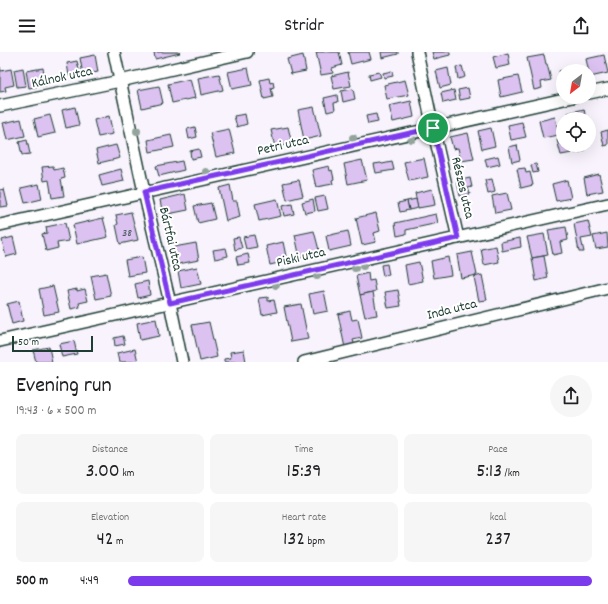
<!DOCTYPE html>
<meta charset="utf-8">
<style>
body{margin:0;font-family:Dekko,sans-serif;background:#f6f6f6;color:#202124;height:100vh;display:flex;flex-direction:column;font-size:15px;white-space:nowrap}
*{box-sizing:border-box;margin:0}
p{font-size:13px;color:#757577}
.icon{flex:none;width:22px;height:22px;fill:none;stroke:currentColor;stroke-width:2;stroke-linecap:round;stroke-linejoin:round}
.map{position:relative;height:310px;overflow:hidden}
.side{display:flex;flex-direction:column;background:#fff;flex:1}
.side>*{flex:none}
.needle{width:26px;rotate:211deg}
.fabs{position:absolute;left:556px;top:12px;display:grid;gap:8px}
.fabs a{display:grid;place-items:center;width:40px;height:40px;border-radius:50%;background:#fff;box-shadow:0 4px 16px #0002;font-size:20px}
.scale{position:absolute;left:12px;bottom:10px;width:81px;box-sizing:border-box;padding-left:4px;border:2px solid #1f3d34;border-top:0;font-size:11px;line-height:14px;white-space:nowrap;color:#1f3d34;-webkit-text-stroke:3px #fff;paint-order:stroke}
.pin{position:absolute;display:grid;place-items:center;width:34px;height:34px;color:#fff;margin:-17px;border:2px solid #fff;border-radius:50%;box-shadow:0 1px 4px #0007}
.round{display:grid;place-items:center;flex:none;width:42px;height:42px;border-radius:21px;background:#f6f6f6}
.summary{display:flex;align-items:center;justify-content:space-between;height:68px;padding:0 16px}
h1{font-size:22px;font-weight:600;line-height:30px}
.stats{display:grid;grid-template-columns:repeat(3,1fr);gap:6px;height:68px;padding:4px 16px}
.stats div{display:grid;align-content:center;border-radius:8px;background:#f6f6f6;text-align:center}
.stats b{font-size:20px;font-weight:600}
.stats small{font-size:11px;font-weight:400}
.stats p{font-size:11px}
ul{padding:0 16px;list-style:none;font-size:13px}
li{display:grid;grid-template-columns:64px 48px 1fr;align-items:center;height:30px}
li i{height:10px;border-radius:5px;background:#7c3aed}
header{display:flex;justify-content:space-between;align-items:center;height:52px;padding:0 16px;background:#fff;font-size:18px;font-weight:600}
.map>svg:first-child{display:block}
</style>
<header><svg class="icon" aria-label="menu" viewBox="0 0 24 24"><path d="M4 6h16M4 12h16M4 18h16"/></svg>Stridr<svg class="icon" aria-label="share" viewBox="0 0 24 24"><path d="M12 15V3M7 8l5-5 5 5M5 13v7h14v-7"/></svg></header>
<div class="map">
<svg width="608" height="310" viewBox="0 0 608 310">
<rect width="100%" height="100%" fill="#f8f3fc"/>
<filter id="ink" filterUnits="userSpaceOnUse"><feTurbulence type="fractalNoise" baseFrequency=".025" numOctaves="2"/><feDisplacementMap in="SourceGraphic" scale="8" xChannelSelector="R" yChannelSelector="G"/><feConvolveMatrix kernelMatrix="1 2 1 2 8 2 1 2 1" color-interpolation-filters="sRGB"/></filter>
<g filter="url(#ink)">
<g fill="#dcc2f1" stroke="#1f3d34">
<polygon points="154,0 179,0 180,1 155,7"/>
<polygon points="316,0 339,0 342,13 332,16 333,21 321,23"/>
<polygon points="348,0 369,0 371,7 351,12"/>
<polygon points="381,0 398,0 398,2 382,6"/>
<polygon points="432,0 450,0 450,3 434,7"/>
<polygon points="508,1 510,13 496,16 493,5"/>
<polygon points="95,3 98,20 83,23 80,6"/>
<polygon points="303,3 306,19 291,22 287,7"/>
<polygon points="544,3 546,12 547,12 551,28 541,30 542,36 534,38 527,6"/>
<polygon points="604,3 608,21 590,25 586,7"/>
<polygon points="77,9 80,22 69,24 67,11"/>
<polygon points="462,14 465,25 458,27 456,15"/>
<polygon points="0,15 1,19 11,17 14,33 5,35 6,39 0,40"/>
<polygon points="576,15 577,19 563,19 563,30 561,31 559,19"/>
<polygon points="23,16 26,34 17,35 14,18"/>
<polygon points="43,16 46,33 29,36 26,19"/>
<polygon points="248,16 252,33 232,37 228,20"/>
<polygon points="448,16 451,33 440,36 436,19"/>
<polygon points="392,19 393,24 384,26 383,21"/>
<polygon points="348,20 351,34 334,37 331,24"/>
<polygon points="379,20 381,25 370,28 369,22"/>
<polygon points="219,22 223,38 201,43 198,26"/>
<polygon points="518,24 522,40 501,45 498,28"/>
<polygon points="269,26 270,31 273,30 274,35 271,36 273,45 264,47 260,28"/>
<polygon points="190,27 195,46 172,51 168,32"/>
<polygon points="405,28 409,43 387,47 384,33"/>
<polygon points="159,34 163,51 142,56 138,38"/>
<polygon points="468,36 470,46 460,48 458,38"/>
<polygon points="353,37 355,47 343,50 341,39"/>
<polygon points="454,38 456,48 443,51 441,41"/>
<polygon points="337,43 338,50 334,51 335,58 327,60 324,46"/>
<polygon points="411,49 414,65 393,70 389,54"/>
<polygon points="75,55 79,73 66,76 62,58"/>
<polygon points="314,55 321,84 304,88 298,58"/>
<polygon points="584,57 586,67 570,67 568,61"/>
<polygon points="245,62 247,72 237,75 234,64"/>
<polygon points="376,62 378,70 368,72 366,64"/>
<polygon points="50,63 55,81 38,85 34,67"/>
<polygon points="109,64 113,82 98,85 94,68"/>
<polygon points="555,65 559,83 543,86 539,69"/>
<polygon points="21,67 25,84 7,88 3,71"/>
<polygon points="522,70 526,85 511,88 508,73"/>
<polygon points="195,75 197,85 189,87 187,77"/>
<polygon points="288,75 292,92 275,95 271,78"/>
<polygon points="491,76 495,94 482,97 478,79"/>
<polygon points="229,77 235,101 216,105 210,81"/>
<polygon points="608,78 608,93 604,94 601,80"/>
<polygon points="468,81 474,107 461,109 458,96 453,97 450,85"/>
<polygon points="171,83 174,95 150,100 148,88"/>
<polygon points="563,87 563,93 570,93 572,101 561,103 557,88"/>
<polygon points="27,88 30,102 22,103 19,90"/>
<polygon points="116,93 120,106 99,111 96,98"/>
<polygon points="517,93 520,108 512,110 509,95"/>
<polygon points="573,93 583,93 585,99 575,101"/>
<polygon points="199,97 201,105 191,107 190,99"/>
<polygon points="498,104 500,112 487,115 485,107"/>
<polygon points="424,106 428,125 409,129 404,110"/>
<polygon points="362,108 367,128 348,132 344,112"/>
<polygon points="182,109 184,118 159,124 156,114"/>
<polygon points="392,110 394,118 376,121 374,112 381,111 382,112"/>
<polygon points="536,112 538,120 533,121 531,113"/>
<polygon points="53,114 54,118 63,116 65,126 61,127 64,144 52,146 49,128 44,129 42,115"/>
<polygon points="329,114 330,119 332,118 334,127 332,128 333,132 316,135 312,118"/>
<polygon points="525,116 526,121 530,120 533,133 521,136 517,117"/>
<polygon points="121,117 124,129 102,134 99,123"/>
<polygon points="599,122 603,139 587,142 584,126"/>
<polygon points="470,126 472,135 468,136 470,142 460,144 457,129"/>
<polygon points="492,127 495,140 488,142 485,128"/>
<polygon points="299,128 303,144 287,148 283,131"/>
<polygon points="567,128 571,146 556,149 552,132"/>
<polygon points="39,132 42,147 25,151 21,136"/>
<polygon points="230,133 233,149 237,149 240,165 226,169 219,136"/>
<polygon points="4,137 8,154 0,155 0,138"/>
<polygon points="432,137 435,153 418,156 415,141"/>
<polygon points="507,141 511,158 495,161 492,144"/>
<polygon points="185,142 188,158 163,163 160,148"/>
<polygon points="325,144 328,157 318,159 315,146"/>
<polygon points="277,147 281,164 259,169 255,152"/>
<polygon points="313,147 315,159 305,161 302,150"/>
<polygon points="416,147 418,156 409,158 407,149"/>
<polygon points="407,149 409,158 400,160 398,151"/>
<polygon points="211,151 215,167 198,171 194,154"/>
<polygon points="292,152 294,162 284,164 282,154"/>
<polygon points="131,160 138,188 120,192 116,173 118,172 116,163"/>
<polygon points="376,161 380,179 374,181 376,190 362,193 356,166"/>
<polygon points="436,162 438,171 406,178 406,182 397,184 395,171"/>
<polygon points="103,166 108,185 77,192 73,173"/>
<polygon points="588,169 592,185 581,187 584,200 579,200 574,172"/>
<polygon points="65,171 69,189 57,191 58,196 46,199 42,182 47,181 46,175"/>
<polygon points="566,175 568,188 560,190 562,201 553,203 548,178"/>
<polygon points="314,179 320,202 300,206 295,183"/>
<polygon points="348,179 351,194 329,199 326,184"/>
<polygon points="607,181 608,195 596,197 593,184"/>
<polygon points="544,182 548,203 532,206 527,185"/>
<polygon points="254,183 257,195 246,197 243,185"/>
<polygon points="13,185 17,202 6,205 2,188"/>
<polygon points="239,185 242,196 235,198 233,186"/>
<polygon points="520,186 521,195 502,199 501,190"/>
<polygon points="283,190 287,209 270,213 266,194"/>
<polygon points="196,191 199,208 178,212 174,195"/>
<polygon points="496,194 499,210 484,213 481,197"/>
<polygon points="226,196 228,204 215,207 213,198"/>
<polygon points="472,200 477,223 461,226 457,203"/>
<polygon points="248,202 250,211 238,213 236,205"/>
<polygon points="544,204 548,226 536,229 532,206"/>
<polygon points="142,205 145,221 128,224 125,208"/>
<polygon points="448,205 451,223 434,226 431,209"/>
<polygon points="419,210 423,229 408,232 405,213"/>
<polygon points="387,212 389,223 383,224 381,213"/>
<polygon points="197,215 201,232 181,236 178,219"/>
<polygon points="106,221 111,244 96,247 91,224"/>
<polygon points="368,221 369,229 374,228 376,239 360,243 356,224"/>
<polygon points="482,223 487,248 479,249 474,225"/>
<polygon points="148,229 150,243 138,246 135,232"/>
<polygon points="53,234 59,260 44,263 39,237"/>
<polygon points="77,237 77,239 85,237 88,249 79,251 80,255 71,257 67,239"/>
<polygon points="398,238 401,254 388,256 385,240"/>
<polygon points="324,239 328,259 313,262 309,242"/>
<polygon points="373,240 377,263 365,265 360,243"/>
<polygon points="268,245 268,249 274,248 277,260 262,263 259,246"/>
<polygon points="19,249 23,269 12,272 7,252"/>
<polygon points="301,252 308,287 291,290 284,255"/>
<polygon points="350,259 352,268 358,267 362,286 353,288 355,294 345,296 338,262"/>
<polygon points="156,267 159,284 140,288 137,271"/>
<polygon points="209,270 217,305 200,309 192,273"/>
<polygon points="123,284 125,292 115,294 114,286"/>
<polygon points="74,289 77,302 62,305 59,292"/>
<polygon points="49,295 52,310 36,310 33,298"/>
<polygon points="135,297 138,310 119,310 117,301"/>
<polygon points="244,298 246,310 224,310 224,307 231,306 230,300"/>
</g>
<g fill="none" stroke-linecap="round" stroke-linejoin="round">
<defs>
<g id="minor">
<polyline points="114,0 144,140 170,251 182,310"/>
<polyline points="417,0 433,76 458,186"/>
<polyline points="589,41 608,37"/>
<polyline points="0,54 120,29 247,0"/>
<polyline points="0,173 573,45"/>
<polyline points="0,289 608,152"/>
<polyline points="304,310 608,236"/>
</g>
</defs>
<use href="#minor" stroke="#1f3d34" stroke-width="14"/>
<use href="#minor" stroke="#fff" stroke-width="11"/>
</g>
<g fill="#93a49c">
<circle cx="137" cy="79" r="4"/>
<circle cx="353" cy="86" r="4"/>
<circle cx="412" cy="87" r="4"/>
<circle cx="206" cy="120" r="4"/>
<circle cx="363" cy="214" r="4"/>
<circle cx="355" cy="216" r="4"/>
<circle cx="317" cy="224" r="4"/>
<circle cx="276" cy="233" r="4"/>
</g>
</g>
<g fill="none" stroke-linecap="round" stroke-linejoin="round" filter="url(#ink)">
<defs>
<polygon id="route" points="433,76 458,186 170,251 144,140"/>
</defs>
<use href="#route" stroke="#fff" stroke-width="8"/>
<use href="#route" stroke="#7c3aed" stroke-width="5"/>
</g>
<g text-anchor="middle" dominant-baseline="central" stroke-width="4" stroke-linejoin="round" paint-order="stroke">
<g font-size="12" fill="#4e5e63">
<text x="127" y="181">38</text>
</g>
<g font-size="14" fill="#1f3d34" stroke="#fff">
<text transform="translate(62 26) rotate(-12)">Kálnok utca</text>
<text transform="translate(283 94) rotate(-13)">Petri utca</text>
<text transform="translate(462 136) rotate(77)">Részes utca</text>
<text transform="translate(170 187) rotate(77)">Bártfai utca</text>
<text transform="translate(301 206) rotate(-13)">Piski utca</text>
<text transform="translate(452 258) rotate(-14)">Inda utca</text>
</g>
</g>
</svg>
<div class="fabs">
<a><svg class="needle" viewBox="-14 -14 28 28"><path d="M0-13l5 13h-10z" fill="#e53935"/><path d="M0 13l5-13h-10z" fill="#757577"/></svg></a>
<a><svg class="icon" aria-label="locate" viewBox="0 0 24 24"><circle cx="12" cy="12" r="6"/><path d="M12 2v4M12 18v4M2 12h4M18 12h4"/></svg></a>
</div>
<div class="scale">50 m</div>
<div class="pin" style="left:433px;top:76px;background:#1e9e55"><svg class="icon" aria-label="arrive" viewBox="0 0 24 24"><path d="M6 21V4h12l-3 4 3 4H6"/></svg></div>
</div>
<section class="side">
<div class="summary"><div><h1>Evening run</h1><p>19:43 · 6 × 500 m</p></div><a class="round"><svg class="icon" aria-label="share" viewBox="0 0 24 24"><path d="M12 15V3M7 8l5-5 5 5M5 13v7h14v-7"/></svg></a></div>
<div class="stats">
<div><p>Distance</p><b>3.00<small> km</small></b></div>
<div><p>Time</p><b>15:39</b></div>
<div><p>Pace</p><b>5:13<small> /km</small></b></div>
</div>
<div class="stats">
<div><p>Elevation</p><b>42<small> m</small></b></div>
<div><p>Heart rate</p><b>132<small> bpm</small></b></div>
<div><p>kcal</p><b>237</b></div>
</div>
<ul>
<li><b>500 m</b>4:49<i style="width:100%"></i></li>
</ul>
</section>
